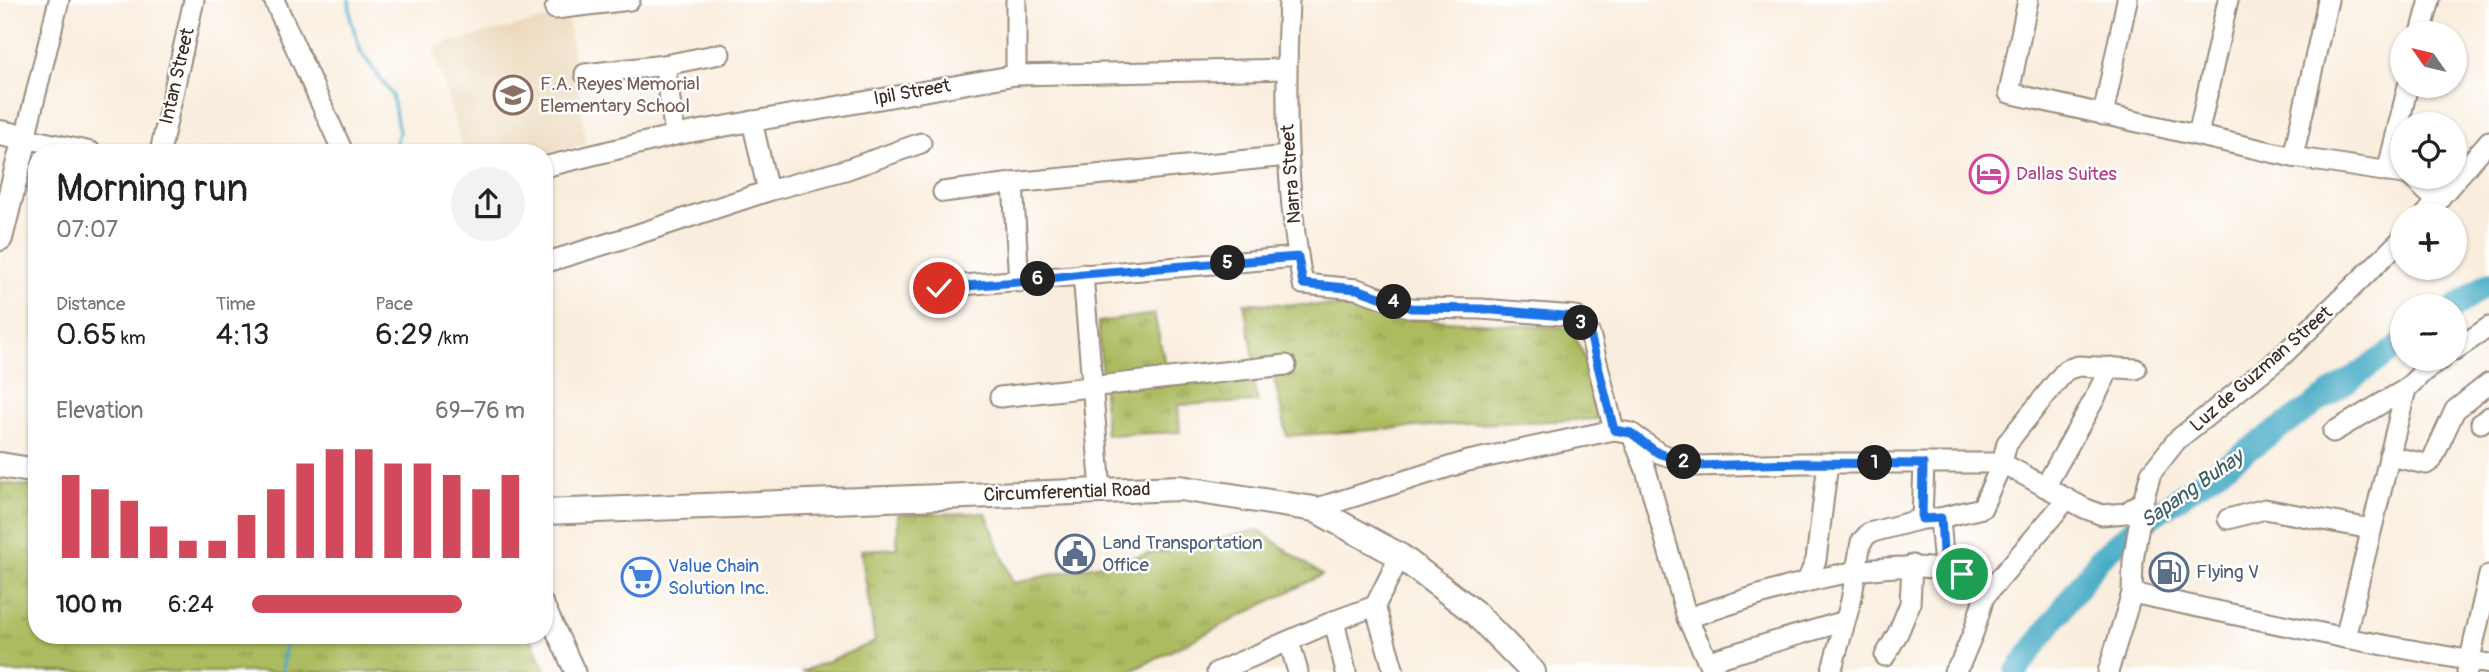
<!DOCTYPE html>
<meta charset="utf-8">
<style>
body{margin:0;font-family:Pangolin,sans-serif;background:#f2f2f2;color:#222;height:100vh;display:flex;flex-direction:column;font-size:26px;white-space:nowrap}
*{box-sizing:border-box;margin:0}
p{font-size:23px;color:#767676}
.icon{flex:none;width:38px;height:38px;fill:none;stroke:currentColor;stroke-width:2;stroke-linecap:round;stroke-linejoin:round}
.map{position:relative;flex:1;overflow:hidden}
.details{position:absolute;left:28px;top:144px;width:525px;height:500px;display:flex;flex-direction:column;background:#fff;border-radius:28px;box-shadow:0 2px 5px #0004}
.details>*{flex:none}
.needle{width:46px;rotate:304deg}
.fabs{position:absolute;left:2390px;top:21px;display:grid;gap:14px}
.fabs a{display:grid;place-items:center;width:77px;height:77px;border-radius:50%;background:#fff;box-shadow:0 2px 5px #0004;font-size:35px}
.pin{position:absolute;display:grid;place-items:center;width:60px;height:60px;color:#fff;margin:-30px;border:4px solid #fff;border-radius:50%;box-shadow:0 2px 7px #0007}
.km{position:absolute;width:35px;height:35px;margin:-18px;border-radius:50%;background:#222;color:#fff;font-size:19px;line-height:35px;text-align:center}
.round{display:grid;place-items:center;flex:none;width:74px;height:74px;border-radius:37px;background:#f2f2f2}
.summary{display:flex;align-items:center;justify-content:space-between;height:119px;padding:0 28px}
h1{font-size:38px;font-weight:600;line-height:52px}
.figures{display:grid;grid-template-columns:repeat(3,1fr);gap:10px;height:119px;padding:7px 28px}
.figures div{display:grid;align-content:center}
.figures b{font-size:30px;font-weight:600}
.figures small{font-size:19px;font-weight:400}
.figures p{font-size:19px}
.chart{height:196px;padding:14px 28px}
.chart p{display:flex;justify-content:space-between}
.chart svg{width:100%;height:126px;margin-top:7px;stroke:#d1495b;stroke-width:6}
ul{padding:0 28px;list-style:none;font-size:23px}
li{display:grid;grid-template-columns:112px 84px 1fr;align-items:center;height:52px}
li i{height:18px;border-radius:9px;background:#d1495b}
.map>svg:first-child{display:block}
</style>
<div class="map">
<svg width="2489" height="672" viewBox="0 0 2489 672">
<defs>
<pattern id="grass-tufts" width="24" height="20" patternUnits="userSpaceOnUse" patternTransform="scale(1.75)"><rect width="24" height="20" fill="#acbb5e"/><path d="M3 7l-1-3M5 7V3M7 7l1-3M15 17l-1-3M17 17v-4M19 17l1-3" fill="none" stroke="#8d984d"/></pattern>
</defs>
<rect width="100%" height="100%" fill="#fff"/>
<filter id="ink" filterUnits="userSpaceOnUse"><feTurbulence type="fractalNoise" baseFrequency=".0143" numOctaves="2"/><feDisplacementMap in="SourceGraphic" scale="14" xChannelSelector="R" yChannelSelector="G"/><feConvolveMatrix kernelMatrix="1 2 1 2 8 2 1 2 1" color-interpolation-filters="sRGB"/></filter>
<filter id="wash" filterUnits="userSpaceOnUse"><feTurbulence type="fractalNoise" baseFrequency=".00686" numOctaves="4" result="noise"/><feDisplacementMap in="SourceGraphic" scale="28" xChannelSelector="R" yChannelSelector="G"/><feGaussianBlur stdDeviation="1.57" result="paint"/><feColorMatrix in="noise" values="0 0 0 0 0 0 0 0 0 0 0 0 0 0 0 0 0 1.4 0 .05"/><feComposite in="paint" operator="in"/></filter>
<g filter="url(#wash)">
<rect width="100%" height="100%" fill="#f9eddd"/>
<polygon fill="#ebd8ba" points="567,14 586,144 544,154 544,152 463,152 433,46"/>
<g fill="url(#grass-tufts)" stroke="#74723e" stroke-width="2">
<polygon points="1244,303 1337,306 1407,319 1570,328 1583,353 1598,419 1446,425 1287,436 1274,377 1252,379 1258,402 1178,405 1180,432 1106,435 1098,322 1154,314 1167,373 1255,363"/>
<polygon points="0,483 37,487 37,635 529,635 546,672 0,672"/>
<polygon points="986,513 1013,583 1258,530 1322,575 1129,672 801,672 875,642 861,550 897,548 898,514"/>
</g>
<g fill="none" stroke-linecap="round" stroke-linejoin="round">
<g stroke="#46abc5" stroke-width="3.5">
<polyline points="349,0 351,20 361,52 392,95 399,132 394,152"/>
<polyline points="282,672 286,635"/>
</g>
<g stroke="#46abc5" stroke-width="23">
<polyline points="2455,307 2489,283"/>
<polyline points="2016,672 2099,559 2134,529 2403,343"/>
</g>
</g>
</g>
<g filter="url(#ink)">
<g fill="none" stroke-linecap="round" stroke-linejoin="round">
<defs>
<g id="minor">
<polyline points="59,0 25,138 91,152"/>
<polyline points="274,0 343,152"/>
<path d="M1289,0C1285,94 1285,191 1303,284L1357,289L1411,308L1481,309L1575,316L1590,334L1614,430"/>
<polyline points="2028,0 2009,93 2293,157 2403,174"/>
<polyline points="555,9 630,0"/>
<polyline points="2421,33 2430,0"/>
<polyline points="665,65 675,135"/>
<polyline points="585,74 665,65 720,54"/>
<polyline points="1016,75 1016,0"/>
<polyline points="2103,115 2127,0"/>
<polyline points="752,121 768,191"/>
<polyline points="2198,135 2228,0"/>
<polyline points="160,152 194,0"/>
<polyline points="2293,157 2328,0"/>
<polyline points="544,167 675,135 1016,75 1286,69"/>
<polyline points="2387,172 2408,86"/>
<polyline points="2411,177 2438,202"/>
<polyline points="1013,183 1019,282"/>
<polyline points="943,192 1013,183 1288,156"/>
<polyline points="2425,215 2489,141"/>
<polyline points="544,263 632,236 768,191 845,170 921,143"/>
<polyline points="1083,274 1101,491"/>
<polyline points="939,287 1298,257"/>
<polyline points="2455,350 2489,327"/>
<polyline points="1000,397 1286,365"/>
<polyline points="2481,423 2489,417"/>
<polyline points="2333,432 2406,389"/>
<polyline points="1631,433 1646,470 1687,618 1713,672"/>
<polyline points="2389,456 2426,464 2432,460 2455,410 2489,383"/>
<polyline points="2045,487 2094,400 2110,367"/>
<polyline points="1314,509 1468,461 1614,430 1631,433 1659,453 1696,466 1801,463 2002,463 2084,508 2102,515 2126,513 2143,501"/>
<polyline points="1940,518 1944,568"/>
<polyline points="1922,519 1924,464"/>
<polyline points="2228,519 2265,509 2371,529"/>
<polyline points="1807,581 1816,560 1828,463"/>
<polyline points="2132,593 2345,638 2489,664"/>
<polyline points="544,605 575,672"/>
<path d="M1687,618C1768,593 1915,536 1991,588"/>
<polyline points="1334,621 1346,672"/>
<polyline points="2345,638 2406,389 2423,372 2442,359"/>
<polyline points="1289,641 1298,672"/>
<polyline points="1885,656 1898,633 1910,604 1912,565"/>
<polyline points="1709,661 1845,621"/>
<polyline points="1217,672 1334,621 1375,606"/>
<polyline points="1394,672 1375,606 1400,556"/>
<polyline points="1831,672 1851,601 1861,542 1869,533 1922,519 1940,518 1982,508 2002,463 2007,443 2066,370 2078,366 2136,369"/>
<polyline points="1954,672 1961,662 1974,631 1984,597 2067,499"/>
<polyline points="2108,672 2132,593 2133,561 2143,501 2151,473 2177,440 2282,356 2403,238"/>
<polyline points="2467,672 2489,575"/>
</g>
<g id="major">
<polyline points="0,133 25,138 0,238"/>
<polyline points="0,465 37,471"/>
<polyline points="544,512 1180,488 1314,509 1400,556 1474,612 1533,672"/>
</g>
</defs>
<use href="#minor" stroke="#9a8c7e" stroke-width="23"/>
<use href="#major" stroke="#9a8c7e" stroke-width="28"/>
<use href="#minor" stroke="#fff" stroke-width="19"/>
<use href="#major" stroke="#fff" stroke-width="24"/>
</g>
</g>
<g fill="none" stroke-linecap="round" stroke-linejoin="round" filter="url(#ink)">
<defs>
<polyline id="route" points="939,288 1018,282 1083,274 1298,257 1303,284 1357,289 1411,308 1481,309 1575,317 1590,334 1614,430 1631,433 1658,453 1696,466 1801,463 1923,464 1922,519 1941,518 1944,568 1962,574"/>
</defs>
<use href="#route" stroke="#fff" stroke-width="14"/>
<use href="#route" stroke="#1a73e8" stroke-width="9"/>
</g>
<defs>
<symbol id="school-ring" viewBox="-11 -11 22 22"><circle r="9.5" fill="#fff" stroke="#8d6e63" stroke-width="1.5"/><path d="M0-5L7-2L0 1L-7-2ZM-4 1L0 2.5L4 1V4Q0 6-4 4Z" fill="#8d6e63"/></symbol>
<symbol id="hotel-ring" viewBox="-11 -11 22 22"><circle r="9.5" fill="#fff" stroke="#d1479c" stroke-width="1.5"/><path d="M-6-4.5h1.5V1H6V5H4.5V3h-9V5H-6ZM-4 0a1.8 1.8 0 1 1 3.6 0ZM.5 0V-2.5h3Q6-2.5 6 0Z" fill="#d1479c"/></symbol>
<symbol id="civic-ring" viewBox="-11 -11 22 22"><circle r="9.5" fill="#fff" stroke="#5c6f8a" stroke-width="1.5"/><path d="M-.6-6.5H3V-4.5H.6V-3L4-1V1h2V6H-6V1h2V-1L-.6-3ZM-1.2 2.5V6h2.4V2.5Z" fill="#5c6f8a"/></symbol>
<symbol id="fuel-ring" viewBox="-11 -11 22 22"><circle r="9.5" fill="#fff" stroke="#5c6f8a" stroke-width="1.5"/><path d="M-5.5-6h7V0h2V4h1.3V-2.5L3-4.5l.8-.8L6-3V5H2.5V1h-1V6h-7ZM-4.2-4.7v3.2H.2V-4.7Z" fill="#5c6f8a"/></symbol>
<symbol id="supermarket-ring" viewBox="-11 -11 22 22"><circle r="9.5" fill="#fff" stroke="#3f7fe0" stroke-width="1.5"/><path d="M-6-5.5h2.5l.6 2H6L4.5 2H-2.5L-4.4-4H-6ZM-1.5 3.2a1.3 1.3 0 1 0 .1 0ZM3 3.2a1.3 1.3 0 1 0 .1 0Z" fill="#3f7fe0"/></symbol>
</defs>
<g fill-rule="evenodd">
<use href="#school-ring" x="491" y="73" width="44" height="44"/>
<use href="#hotel-ring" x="1967" y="152" width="44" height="44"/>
<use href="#civic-ring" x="1053" y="532" width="44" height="44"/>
<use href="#fuel-ring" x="2147" y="550" width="44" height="44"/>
<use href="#supermarket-ring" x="619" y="555" width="44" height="44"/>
</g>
<g text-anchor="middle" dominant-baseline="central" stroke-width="5" stroke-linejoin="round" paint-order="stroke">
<g font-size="19" fill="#3b2a1e" stroke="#fff">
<text transform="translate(177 76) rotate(-77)">Intan Street</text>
<text transform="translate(912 92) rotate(-10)">Ipil Street</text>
<text transform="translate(1291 174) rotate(-94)">Narra Street</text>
<text transform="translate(2261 369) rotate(-41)">Luz de Guzman Street</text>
<text transform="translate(1067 492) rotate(-2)">Circumferential Road</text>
</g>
<g font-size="19" fill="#785e54" stroke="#fff" text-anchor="start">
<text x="540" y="84">F.A. Reyes Memorial<tspan x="540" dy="22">Elementary School</tspan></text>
</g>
<g font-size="19" fill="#b23c85" stroke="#fff" text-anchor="start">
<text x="2016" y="174">Dallas Suites</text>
</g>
<g font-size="19" fill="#4e5e75" stroke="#fff" text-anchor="start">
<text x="1102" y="543">Land Transportation<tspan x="1102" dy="22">Office</tspan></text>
<text x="2196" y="572">Flying V</text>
</g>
<g font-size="19" fill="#366cbe" stroke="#fff" text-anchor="start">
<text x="668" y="566">Value Chain<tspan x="668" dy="22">Solution Inc.</tspan></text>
</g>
<g font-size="21" font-style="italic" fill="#3f5e61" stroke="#fff">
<text transform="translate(2192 489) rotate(-35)">Sapang Buhay</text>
</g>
</g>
</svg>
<div class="fabs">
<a><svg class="needle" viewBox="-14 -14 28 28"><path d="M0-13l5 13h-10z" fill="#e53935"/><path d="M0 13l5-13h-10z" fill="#767676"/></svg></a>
<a><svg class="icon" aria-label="locate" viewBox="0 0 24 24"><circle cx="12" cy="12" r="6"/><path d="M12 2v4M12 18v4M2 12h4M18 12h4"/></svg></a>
<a>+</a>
<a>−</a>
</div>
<div class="pin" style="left:1962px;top:574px;background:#1e9e55"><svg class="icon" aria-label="arrive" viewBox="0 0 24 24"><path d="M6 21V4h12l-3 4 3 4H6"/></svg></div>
<div class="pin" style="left:939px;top:288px;background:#d93025"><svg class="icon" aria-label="check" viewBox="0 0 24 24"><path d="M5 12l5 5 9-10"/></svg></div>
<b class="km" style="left:1875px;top:463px">1</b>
<b class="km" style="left:1684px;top:462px">2</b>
<b class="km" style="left:1581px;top:323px">3</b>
<b class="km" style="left:1394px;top:302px">4</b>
<b class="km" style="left:1228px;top:263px">5</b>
<b class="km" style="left:1038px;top:279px">6</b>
<section class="details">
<div class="summary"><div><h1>Morning run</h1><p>07:07</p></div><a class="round"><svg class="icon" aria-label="share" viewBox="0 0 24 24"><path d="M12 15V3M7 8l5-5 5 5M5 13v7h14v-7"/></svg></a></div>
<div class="figures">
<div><p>Distance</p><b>0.65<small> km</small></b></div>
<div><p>Time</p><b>4:13</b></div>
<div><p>Pace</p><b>6:29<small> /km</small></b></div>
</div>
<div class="chart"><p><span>Elevation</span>69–76 m</p>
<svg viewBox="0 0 160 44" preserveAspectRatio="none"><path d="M5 44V15M15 44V20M25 44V24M35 44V33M45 44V38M55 44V38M65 44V29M75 44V20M85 44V11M95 44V6M105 44V6M115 44V11M125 44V11M135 44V15M145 44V20M155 44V15"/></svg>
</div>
<ul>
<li><b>100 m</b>6:24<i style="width:77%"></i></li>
</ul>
</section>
</div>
